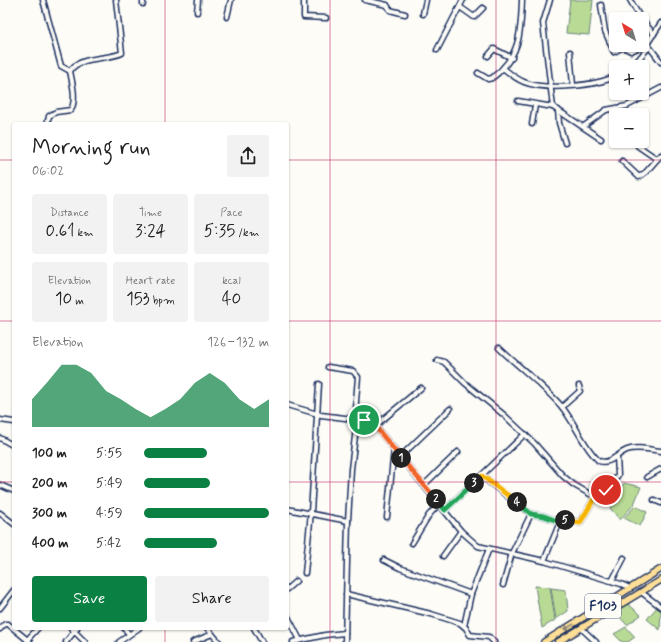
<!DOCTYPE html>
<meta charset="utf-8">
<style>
body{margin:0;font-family:Mynerve,sans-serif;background:#f2f2f2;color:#222;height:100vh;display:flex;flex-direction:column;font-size:15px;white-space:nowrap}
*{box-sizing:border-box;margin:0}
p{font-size:13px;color:#767676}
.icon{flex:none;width:22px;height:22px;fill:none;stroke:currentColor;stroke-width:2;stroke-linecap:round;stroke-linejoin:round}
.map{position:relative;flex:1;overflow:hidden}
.details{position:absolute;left:12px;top:122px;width:277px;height:508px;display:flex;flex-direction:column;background:#fff;border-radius:4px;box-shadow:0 1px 3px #0004}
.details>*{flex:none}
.needle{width:26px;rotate:322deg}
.controls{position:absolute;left:609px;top:12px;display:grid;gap:8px}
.controls a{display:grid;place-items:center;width:40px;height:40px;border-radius:4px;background:#fff;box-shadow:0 1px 3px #0004;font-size:20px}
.pin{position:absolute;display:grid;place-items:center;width:34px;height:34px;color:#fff;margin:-17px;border:2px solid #fff;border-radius:50%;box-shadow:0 1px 4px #0007}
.km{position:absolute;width:20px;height:20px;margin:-10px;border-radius:50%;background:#222;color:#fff;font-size:11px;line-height:20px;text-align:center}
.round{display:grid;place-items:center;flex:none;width:42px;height:42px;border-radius:4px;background:#f2f2f2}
.summary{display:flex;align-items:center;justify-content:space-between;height:68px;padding:0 20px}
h1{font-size:22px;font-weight:600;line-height:30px}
.metrics{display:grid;grid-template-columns:repeat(3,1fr);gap:6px;height:68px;padding:4px 20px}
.metrics div{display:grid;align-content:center;border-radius:4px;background:#f2f2f2;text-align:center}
.metrics b{font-size:17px;font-weight:600}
.metrics small{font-size:11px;font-weight:400}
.metrics p{font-size:11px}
.chart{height:112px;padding:8px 20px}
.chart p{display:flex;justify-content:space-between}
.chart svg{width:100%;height:72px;margin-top:4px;fill:#0b8043;opacity:.7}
.primary-button{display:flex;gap:8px;margin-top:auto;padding:8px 20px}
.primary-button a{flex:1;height:46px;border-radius:4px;background:#0b8043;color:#fff;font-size:16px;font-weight:600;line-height:46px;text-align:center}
.primary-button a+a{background:#f2f2f2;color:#222}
ul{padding:0 20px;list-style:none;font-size:13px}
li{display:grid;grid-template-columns:64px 48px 1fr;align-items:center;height:30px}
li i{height:10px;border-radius:5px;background:#0b8043}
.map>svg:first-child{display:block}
</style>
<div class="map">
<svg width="661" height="642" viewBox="0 0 661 642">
<rect width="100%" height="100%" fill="#fdfcf7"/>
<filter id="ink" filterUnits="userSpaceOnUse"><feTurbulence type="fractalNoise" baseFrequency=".025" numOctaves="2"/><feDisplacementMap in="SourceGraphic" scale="8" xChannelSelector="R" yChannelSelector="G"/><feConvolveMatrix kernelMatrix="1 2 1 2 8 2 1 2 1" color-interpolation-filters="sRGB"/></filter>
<g filter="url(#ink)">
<g fill="#b8da94" stroke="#6a8479">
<polygon points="570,0 593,0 589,35 566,33"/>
<polygon points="624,483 641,487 634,504 620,520 610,508"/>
<polygon points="635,506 647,512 640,526 624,518"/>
<polygon points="535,586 550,587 555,620 542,628"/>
<polygon points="551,588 566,590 568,611 556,619"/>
<polygon points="627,603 641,615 627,625 615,612"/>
<polygon points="657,607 661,610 660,630 647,619"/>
<polygon points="626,627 635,637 628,642 622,642 614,634"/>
</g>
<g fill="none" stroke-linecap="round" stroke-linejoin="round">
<defs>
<g id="minor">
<polyline points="43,0 61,66 70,71"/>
<polyline points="304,0 304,17 326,18"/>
<polyline points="365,0 387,5 390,10 405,14"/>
<polyline points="550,0 543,23 553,107"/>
<polyline points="630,0 641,19"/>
<polyline points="143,4 143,0"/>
<polyline points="601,5 605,31 614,52 623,47 631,51 647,44 661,23"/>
<polyline points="460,7 474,17 483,8"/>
<polyline points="197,12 198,0"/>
<polyline points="423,14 426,0"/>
<polyline points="227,17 231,0"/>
<polyline points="642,20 654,34"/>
<polyline points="648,45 661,62"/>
<polyline points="437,50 463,0"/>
<polyline points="570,52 573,85"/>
<polyline points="488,56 494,49 512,58"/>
<polyline points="629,67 637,61 649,47"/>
<path d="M503,68C509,73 516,79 524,82C546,91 596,86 616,76"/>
<path d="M478,73L488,79L492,78C520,57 521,33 522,0"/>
<polyline points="518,101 553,107 601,139"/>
<polyline points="558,110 559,123 565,143"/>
<path d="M47,124L49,116L56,112L71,110C77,99 72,82 70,71C79,56 107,60 122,53L116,0"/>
<polyline points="532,124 535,105"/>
<polyline points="584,126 606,110 627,106 661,88"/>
<polyline points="638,146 657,159"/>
<polyline points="622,161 639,177 646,172 661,155"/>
<path d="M499,348C520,368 543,385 562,407C575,423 584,448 599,461C610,465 617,454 627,450C637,446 651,450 661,451"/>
<polyline points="437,360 444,362 465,383 504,415 534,443 563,476 574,485 595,497"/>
<polyline points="328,367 353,371 358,377 356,401 357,420 351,469 348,521 345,642"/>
<polyline points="287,405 321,415 369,421 375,426 461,531 478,546 544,561 621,584 630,588"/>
<polyline points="562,407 580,391 579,386"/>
<polyline points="0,420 14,422"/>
<polyline points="375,426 421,388"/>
<polyline points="0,438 14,446"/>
<polyline points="400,457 450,409"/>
<polyline points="481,476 531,514 512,553 503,585"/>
<polyline points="647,477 661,469"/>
<polyline points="0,485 14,491"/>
<polyline points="424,485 458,452"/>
<polyline points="654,500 661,503"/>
<polyline points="287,509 348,521"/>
<polyline points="445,510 525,434"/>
<polyline points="0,513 14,524"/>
<polyline points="531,514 544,516 560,522"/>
<polyline points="387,517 394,449"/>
<polyline points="412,543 429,515 440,503"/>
<polyline points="443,556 461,531"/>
<polyline points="384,560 400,568 471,594"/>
<polyline points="544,561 560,522 565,519 580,523 595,497 610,486 618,475 617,457"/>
<polyline points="305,573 311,512 319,384"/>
<polyline points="612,581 624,558"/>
<polyline points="287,589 296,581"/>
<polyline points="641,592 661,607"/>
<polyline points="346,594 431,614 460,623 466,628 470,635 489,637 494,642"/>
<polyline points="0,608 14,590"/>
<polyline points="287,615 300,640"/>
<polyline points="464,626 471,594 489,549"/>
<polyline points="71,628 85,642"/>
<polyline points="124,628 129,634"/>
<polyline points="207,628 219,642"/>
<polyline points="254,628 262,642"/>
<polyline points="581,628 596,642"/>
<polyline points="0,629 5,624 8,624 30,642"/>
<polyline points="27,640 38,628"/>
<polyline points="66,642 77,628"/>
<polyline points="119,642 139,628"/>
<polyline points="193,642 212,634"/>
<polyline points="293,642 325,635 345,633"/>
</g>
<g id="major">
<polyline points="544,642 661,569"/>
<polyline points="558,642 661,580"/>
</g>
</defs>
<use href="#minor" stroke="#1b2f5e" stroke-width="7"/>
<use href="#major" stroke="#1b2f5e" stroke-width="8"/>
<use href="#minor" stroke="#fdfcf7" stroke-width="4"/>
<use href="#major" stroke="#fdde96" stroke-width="5.5"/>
</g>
<defs><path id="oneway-solid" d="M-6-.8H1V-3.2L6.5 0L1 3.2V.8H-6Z"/></defs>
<use fill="#8c867a" href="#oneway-solid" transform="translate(569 627) rotate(149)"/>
</g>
<g fill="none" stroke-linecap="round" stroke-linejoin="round" filter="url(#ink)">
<defs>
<polyline id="split-1" points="364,420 375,426 401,458"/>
<polyline id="split-2" points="401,458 436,499"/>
<polyline id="split-3" points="436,499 445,510 474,483"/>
<polyline id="split-4" points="474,483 482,476 517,502"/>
<polyline id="split-5" points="517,502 531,514 544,516 560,522 565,520"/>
<polyline id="split-6" points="565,520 580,523 595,497 606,490"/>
</defs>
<use href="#split-1" stroke="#fff" stroke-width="8"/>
<use href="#split-2" stroke="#fff" stroke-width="8"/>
<use href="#split-3" stroke="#fff" stroke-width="8"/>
<use href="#split-4" stroke="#fff" stroke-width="8"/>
<use href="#split-5" stroke="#fff" stroke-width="8"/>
<use href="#split-6" stroke="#fff" stroke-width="8"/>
<use href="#split-1" stroke="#f0652b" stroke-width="5"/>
<use href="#split-2" stroke="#f0652b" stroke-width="5"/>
<use href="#split-3" stroke="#22a559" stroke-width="5"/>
<use href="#split-4" stroke="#f5b400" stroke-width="5"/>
<use href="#split-5" stroke="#22a559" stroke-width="5"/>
<use href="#split-6" stroke="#f5b400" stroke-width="5"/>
</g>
<path fill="none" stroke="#c2185b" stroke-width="1" stroke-opacity="0.55" d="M165,0V124M330,0V642M496,0V642M0,160H14M287,160H661M0,321H14M287,321H661M0,482H14M287,482H661M165,628V642"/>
<g text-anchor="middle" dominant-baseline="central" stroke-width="3.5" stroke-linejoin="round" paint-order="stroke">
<rect fill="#fdfcf7" stroke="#5f6c8c" stroke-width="1" x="585" y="594" width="36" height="24" rx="3"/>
<g font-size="14" font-weight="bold" fill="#1b2f5e">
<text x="603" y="606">F103</text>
</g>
</g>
</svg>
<div class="controls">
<a><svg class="needle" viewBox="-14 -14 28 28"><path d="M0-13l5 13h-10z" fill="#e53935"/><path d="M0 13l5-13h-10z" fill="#767676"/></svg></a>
<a>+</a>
<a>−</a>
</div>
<div class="pin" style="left:364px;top:420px;background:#1e9e55"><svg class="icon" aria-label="arrive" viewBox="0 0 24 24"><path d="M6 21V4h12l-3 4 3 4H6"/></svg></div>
<div class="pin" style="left:606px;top:490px;background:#d93025"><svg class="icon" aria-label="check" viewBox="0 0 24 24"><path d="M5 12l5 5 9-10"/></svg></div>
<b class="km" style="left:401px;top:458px">1</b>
<b class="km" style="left:436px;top:499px">2</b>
<b class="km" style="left:474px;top:483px">3</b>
<b class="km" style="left:517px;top:502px">4</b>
<b class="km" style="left:565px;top:520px">5</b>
<section class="details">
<div class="summary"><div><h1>Morning run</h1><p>06:02</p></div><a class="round"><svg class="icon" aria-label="share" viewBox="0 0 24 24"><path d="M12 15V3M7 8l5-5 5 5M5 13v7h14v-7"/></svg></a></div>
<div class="metrics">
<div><p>Distance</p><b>0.61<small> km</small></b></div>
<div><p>Time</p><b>3:24</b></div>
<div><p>Pace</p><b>5:35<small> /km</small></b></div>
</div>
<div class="metrics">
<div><p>Elevation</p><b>10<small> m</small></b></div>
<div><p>Heart rate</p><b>153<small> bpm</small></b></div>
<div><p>kcal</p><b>40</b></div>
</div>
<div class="chart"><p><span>Elevation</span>126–132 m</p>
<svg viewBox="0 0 160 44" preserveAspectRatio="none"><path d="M0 44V27L10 17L20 6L30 6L40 11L50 22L60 27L70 33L80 38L90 33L100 27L110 17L120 11L130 17L140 27L150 33L160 27V44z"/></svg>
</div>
<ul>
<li><b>100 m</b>5:55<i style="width:50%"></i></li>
<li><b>200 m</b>5:49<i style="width:53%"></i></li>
<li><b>300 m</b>4:59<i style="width:100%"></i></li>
<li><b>400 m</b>5:42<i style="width:58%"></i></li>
</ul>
<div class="primary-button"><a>Save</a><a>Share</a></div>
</section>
</div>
